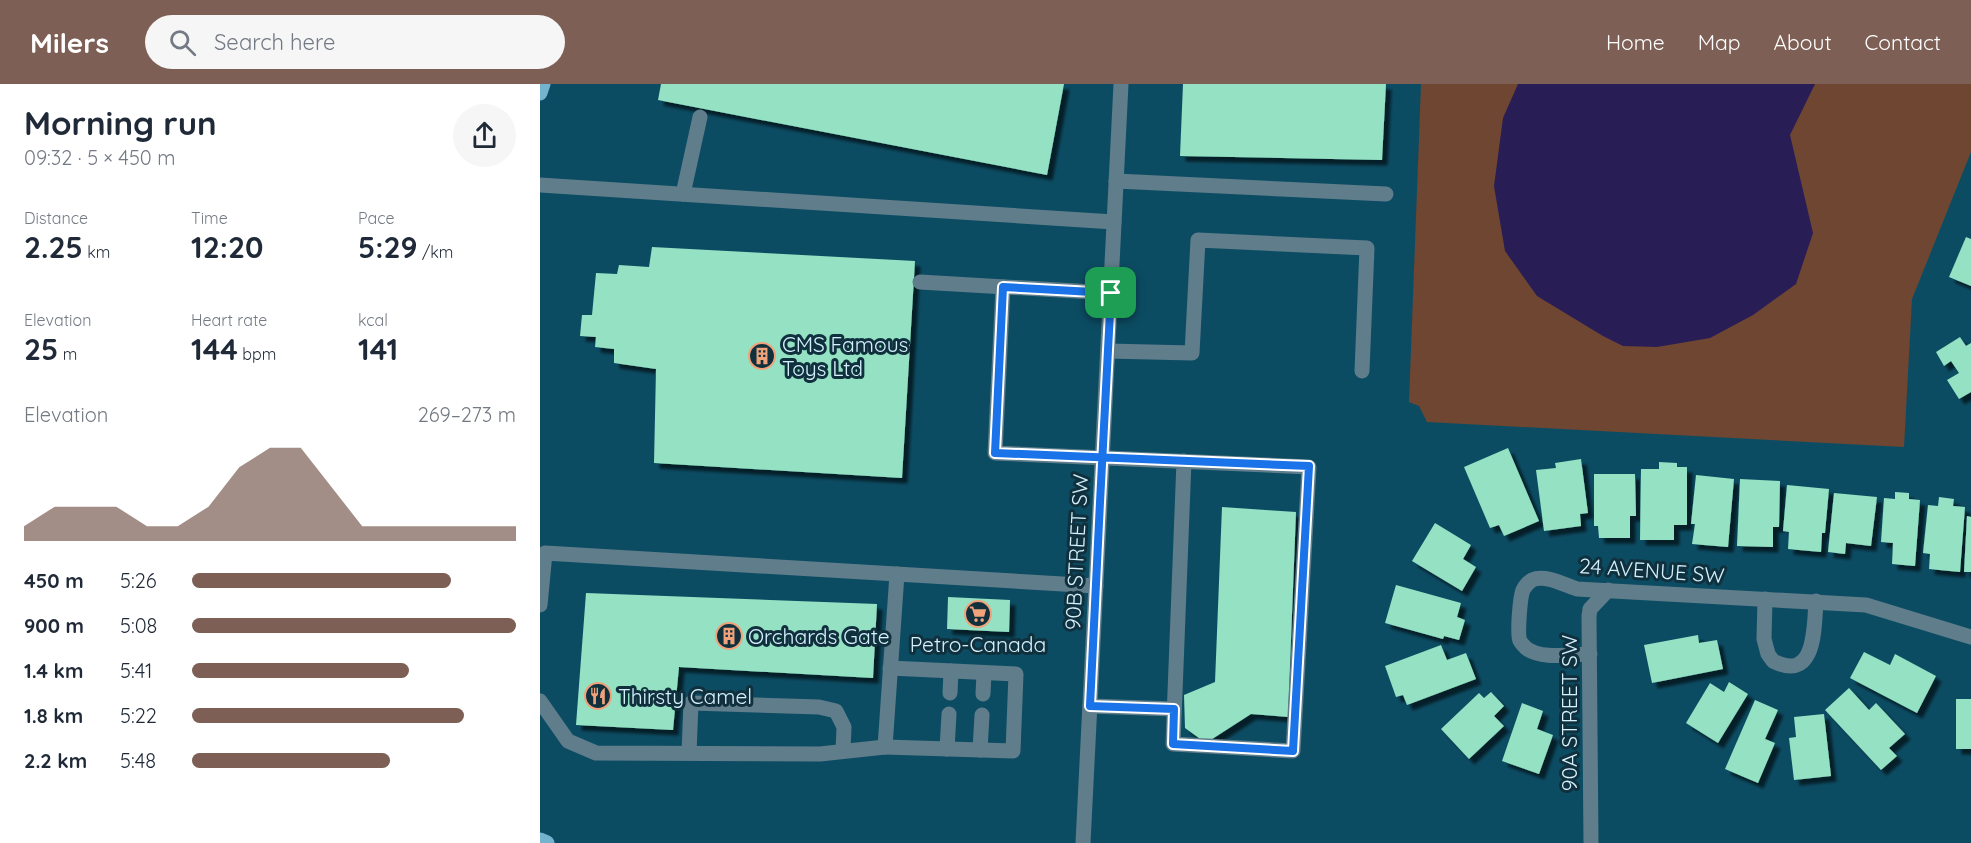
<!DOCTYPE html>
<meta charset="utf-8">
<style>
body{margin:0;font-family:Quicksand,sans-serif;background:#f6f6f7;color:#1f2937;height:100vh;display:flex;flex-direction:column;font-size:22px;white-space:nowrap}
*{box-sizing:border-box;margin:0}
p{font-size:20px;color:#747a83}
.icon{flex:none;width:33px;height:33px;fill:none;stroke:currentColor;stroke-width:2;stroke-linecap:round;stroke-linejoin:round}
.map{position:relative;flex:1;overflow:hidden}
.side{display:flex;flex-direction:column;background:#fff;width:540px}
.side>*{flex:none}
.pin{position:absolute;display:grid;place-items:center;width:51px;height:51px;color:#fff;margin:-26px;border-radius:12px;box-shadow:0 3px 9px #0006}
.round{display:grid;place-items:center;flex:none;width:63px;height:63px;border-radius:32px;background:#f6f6f7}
.head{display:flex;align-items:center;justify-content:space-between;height:102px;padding:0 24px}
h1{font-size:33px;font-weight:700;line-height:45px}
.metrics{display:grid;grid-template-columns:repeat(3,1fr);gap:9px;height:102px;padding:6px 24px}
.metrics div{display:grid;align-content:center}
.metrics b{font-size:30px;font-weight:700}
.metrics small{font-size:16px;font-weight:400}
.metrics p{font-size:16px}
.chart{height:168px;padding:12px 24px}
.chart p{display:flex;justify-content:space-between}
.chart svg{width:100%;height:108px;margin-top:6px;fill:#7d5f55;opacity:.7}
ul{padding:0 24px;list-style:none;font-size:20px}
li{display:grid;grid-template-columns:96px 72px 1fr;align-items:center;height:45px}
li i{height:15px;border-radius:8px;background:#7d5f55}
header{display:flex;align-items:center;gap:36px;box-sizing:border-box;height:84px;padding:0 30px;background:#7d5f55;color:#fff}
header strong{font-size:28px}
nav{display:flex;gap:33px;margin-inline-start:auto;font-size:21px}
.search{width:420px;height:54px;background:#f6f6f7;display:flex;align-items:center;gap:15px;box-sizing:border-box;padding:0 21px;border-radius:33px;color:#747a83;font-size:22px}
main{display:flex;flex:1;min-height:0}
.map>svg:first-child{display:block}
</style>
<header>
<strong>Milers</strong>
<div class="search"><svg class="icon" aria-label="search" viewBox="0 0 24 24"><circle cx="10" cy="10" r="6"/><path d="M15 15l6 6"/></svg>Search here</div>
<nav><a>Home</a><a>Map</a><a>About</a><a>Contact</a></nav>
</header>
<main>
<section class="side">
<div class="head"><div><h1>Morning run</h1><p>09:32 · 5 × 450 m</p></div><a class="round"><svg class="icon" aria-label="share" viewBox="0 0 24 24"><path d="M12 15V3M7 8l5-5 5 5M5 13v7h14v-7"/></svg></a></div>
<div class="metrics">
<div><p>Distance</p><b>2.25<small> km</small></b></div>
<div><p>Time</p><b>12:20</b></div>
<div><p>Pace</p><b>5:29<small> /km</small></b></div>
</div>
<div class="metrics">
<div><p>Elevation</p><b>25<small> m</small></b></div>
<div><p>Heart rate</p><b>144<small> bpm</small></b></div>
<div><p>kcal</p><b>141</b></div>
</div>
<div class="chart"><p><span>Elevation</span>269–273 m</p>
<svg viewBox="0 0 160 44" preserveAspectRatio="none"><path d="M0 44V38L10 30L20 30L30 30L40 38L50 38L60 30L70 14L80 6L90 6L100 22L110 38L120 38L130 38L140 38L150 38L160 38V44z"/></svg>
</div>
<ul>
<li><b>450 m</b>5:26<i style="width:80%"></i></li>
<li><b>900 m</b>5:08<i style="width:100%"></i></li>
<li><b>1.4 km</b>5:41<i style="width:67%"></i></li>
<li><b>1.8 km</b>5:22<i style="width:84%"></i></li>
<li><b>2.2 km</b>5:48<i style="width:61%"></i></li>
</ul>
</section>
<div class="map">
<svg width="1431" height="759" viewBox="0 0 1431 759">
<defs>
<filter id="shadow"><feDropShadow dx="5.5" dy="5.5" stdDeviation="1.5" flood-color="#0009"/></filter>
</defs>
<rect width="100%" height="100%" fill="#0c4c63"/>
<polygon fill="#6f4631" points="881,0 1431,0 1431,68 1372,215 1364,363 887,338 879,322 869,318"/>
<polygon fill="#281d55" points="978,0 1275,0 1250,51 1273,149 1256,200 1213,231 1170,254 1117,263 1083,262 1063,252 997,212 965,167 954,102 963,34"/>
<g fill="#94e2c3" filter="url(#shadow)">
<polygon points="121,0 524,0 507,91 118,16"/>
<polygon points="643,0 846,0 842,76 640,72"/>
<polygon points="1426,153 1431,155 1431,202 1409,193"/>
<polygon points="112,163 375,177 362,394 114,379 116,285 74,279 74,265 55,263 56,253 40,252 42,231 52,231 56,189 77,190 79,181 109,183"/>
<polygon points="1420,253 1426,262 1431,259 1431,308 1419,315 1407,296 1419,289 1411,277 1404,282 1396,268"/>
<polygon points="968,364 999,437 964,452 959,441 950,444 924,383"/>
<polygon points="1041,375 1048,429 1040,430 1041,442 1004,447 996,386 1016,384 1015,379"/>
<polygon points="1119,378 1137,379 1137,383 1147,383 1147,441 1134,441 1134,456 1100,456 1101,385 1119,385"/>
<polygon points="1054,390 1095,390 1096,432 1090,432 1090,454 1059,454 1058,442 1054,442"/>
<polygon points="1156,391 1194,395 1188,463 1152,460 1155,440 1151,440"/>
<polygon points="1200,395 1240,397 1239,443 1233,443 1233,463 1197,462"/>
<polygon points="1247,401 1289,405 1285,449 1282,449 1281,468 1248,465 1249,448 1243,447"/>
<polygon points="1355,408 1369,409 1369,415 1380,416 1375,482 1352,480 1353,459 1341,458 1344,414 1355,415"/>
<polygon points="1294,409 1337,413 1331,462 1306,459 1305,470 1288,468"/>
<polygon points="1399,413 1414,415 1413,422 1425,423 1420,488 1389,485 1390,470 1383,469 1388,421 1398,422"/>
<polygon points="682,423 756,428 748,633 711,630 666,659 645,644 644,611 675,598"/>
<polygon points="1427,432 1431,433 1431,488 1424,488"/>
<polygon points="895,439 931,461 923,475 936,483 922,507 872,477"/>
<polygon points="856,501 921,519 917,533 925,536 919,556 904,552 903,555 845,539"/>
<polygon points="46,509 337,520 333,594 139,583 133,646 36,641"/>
<polygon points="408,513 470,516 469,548 407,545"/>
<polygon points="1158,551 1159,559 1177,556 1183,585 1112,599 1104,561"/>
<polygon points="901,561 907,576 926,569 936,595 867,621 863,611 856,613 845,582"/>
<polygon points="1324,568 1350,581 1355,570 1396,592 1377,629 1310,594"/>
<polygon points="1189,598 1208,610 1178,659 1146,639 1170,599 1184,608"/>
<polygon points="1309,604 1329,626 1336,619 1365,650 1349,664 1357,672 1341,686 1285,626"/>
<polygon points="951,608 964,622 954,632 964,642 929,675 901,645 939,609 944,614"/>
<rect x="1416" y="615" width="15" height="50"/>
<polygon points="1215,616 1238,626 1225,655 1235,659 1218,699 1185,685"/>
<polygon points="982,619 1003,627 997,645 1013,651 999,690 962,677"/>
<polygon points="1284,630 1291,692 1254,696 1249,654 1256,653 1254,633"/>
</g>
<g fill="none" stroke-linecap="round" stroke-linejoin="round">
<g stroke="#607d8b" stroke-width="15">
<polyline points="576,97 846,110"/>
<polyline points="0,101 574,138"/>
<polyline points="143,110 160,33"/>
<polyline points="380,198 571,209"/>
<polyline points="463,203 455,369 769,383 753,667 633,660 644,377"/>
<polyline points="568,267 652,269 658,156 827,164 822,287"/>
<path d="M1225,515L1224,555L1228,570L1233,577C1276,599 1274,544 1276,517"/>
<polyline points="0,521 5,469 556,502"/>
<path d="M1050,570C1031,570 1001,576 986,564C985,563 980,558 980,557C977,550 980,513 983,506C985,502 989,498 992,496C1005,490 1025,501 1037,505L1326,521L1431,553"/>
<polyline points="410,609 411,587"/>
<polyline points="443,610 444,589"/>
<polyline points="0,617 28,657 56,669 280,670 345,663 357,490"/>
<polyline points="550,622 634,625"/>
<polyline points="345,663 473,667 476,590 350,584"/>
<polyline points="407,665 409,630"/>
<polyline points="440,666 442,631"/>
<polyline points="149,669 151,619 279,623 296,627 304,643 303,667"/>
<polyline points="543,759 581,0"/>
<polyline points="1051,759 1049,532 1050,525 1068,506"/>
</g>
<g stroke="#74b3ce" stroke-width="15">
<polyline points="0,9 3,0"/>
<polyline points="0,756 7,759"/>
</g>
</g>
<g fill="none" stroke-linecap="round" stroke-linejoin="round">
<defs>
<path id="route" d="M571,209C563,347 557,484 550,622L634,625L633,660L753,667L769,382L455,369L463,203L571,209"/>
</defs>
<use href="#route" stroke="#fff" stroke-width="12"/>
<use href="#route" stroke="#1a73e8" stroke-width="8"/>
</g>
<defs>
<symbol id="building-ring" viewBox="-11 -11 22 22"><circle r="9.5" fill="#10303d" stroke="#f0a27a" stroke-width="1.5"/><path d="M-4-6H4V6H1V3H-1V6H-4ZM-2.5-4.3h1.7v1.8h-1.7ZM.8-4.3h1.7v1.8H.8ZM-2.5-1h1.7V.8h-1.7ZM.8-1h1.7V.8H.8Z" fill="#f0a27a"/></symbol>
<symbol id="supermarket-ring" viewBox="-11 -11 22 22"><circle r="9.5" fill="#10303d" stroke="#f0a27a" stroke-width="1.5"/><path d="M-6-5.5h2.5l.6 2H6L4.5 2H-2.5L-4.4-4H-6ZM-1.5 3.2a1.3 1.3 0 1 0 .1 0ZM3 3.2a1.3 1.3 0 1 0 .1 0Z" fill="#f0a27a"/></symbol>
<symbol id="restaurant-ring" viewBox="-11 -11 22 22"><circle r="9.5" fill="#10303d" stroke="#f0a27a" stroke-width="1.5"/><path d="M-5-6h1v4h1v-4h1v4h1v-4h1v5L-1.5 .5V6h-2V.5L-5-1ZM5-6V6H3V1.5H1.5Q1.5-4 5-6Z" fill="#f0a27a"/></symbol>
</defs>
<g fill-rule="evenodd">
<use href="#building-ring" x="207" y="257" width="30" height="30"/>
<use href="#supermarket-ring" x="423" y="515" width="30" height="30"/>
<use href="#building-ring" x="174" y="537" width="30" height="30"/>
<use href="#restaurant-ring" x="43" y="597" width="30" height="30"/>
</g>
<g text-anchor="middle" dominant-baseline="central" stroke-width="6" stroke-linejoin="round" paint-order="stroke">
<g font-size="21" fill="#d3f0fd" stroke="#10303d" text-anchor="start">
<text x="242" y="260">CMS Famous<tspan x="242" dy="24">Toys Ltd</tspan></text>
<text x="208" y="552">Orchards Gate</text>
<text x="438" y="560" text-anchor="middle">Petro-Canada</text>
<text x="78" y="612">Thirsty Camel</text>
</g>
<g font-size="21" fill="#d3f0fd" stroke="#10303d">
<text transform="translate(536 468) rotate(-87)">90B STREET SW</text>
<text transform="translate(1112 486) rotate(4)">24 AVENUE SW</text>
<text transform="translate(1029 629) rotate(-90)">90A STREET SW</text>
</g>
</g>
</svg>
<div class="pin" style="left:571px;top:209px;background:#1e9e55"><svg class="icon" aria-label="arrive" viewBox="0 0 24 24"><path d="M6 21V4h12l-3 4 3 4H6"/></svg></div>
</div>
</main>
